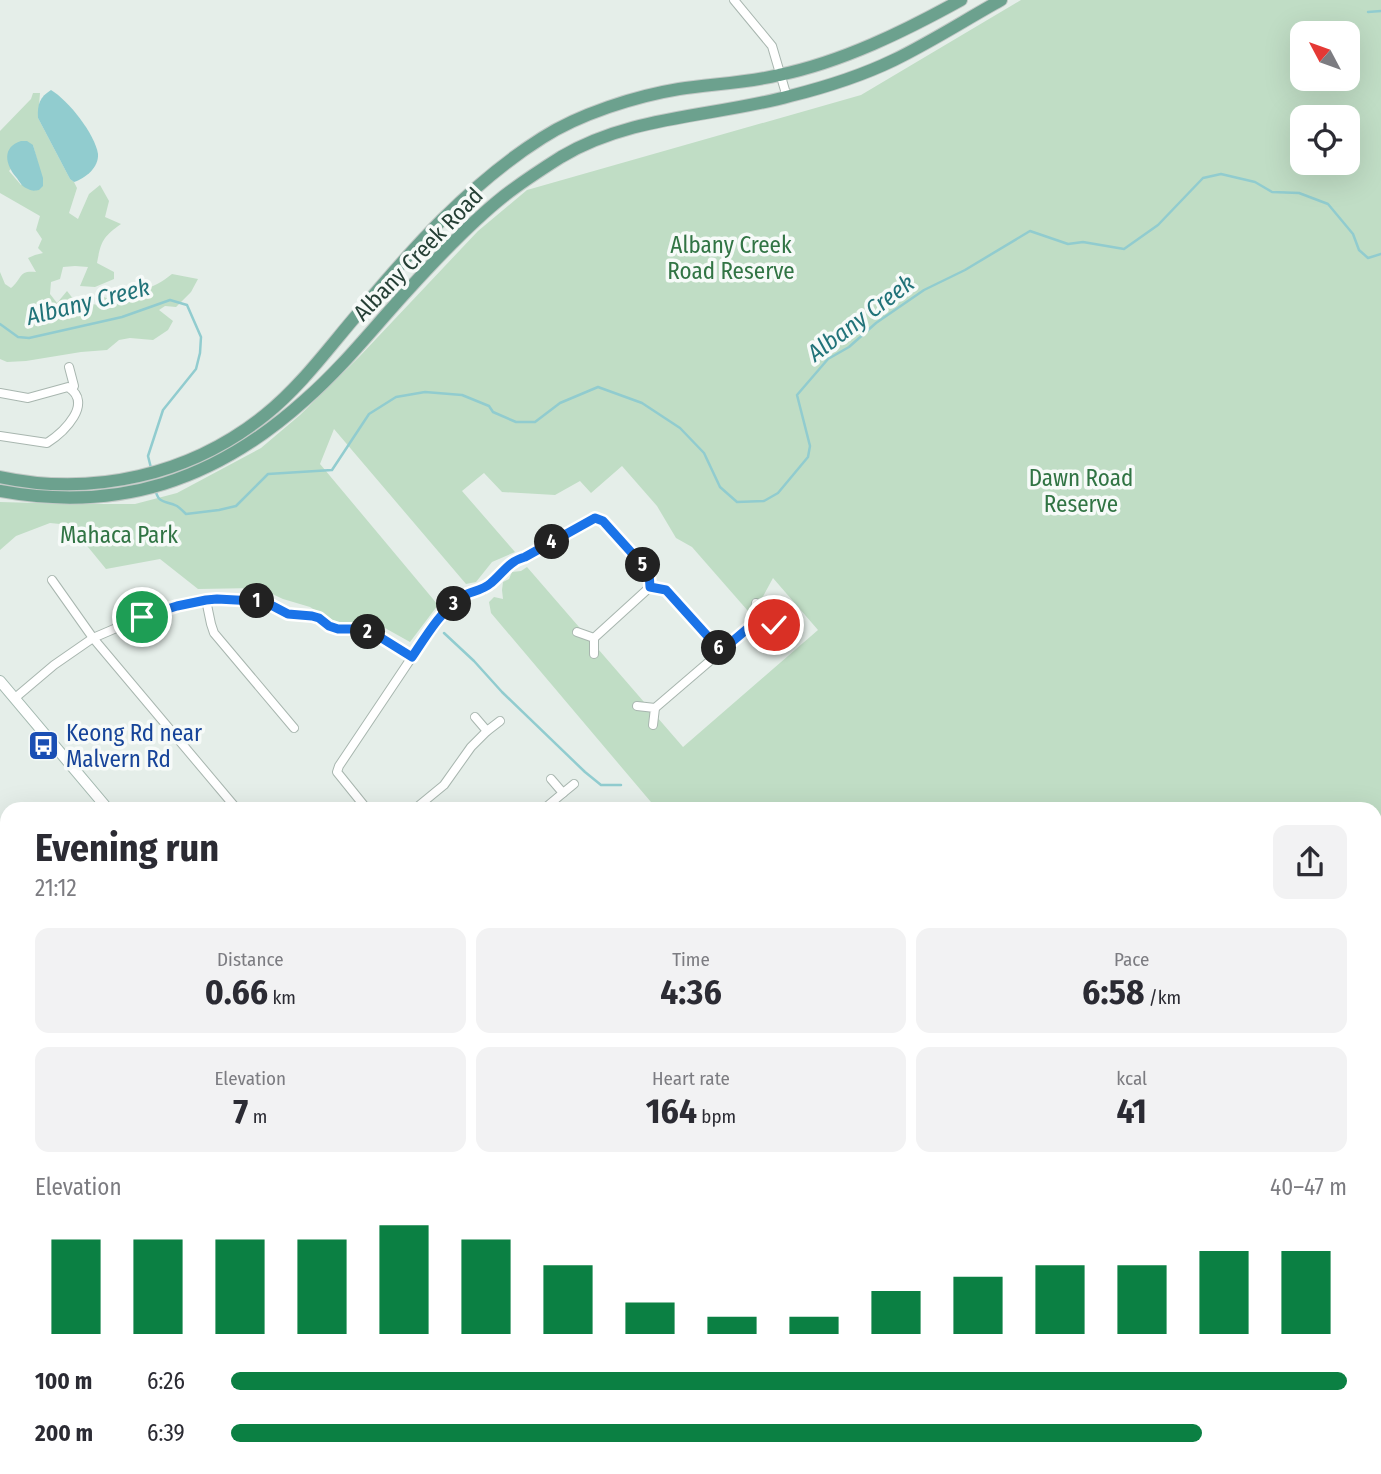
<!DOCTYPE html>
<meta charset="utf-8">
<style>
body{margin:0;font-family:"Fira Sans Condensed",sans-serif;background:#f2f2f3;color:#2b2b33;height:100vh;display:flex;flex-direction:column;font-size:26px;white-space:nowrap}
*{box-sizing:border-box;margin:0}
p{font-size:23px;color:#7c7c81}
.icon{flex:none;width:38px;height:38px;fill:none;stroke:currentColor;stroke-width:2;stroke-linecap:round;stroke-linejoin:round}
.map{position:relative;flex:1;overflow:hidden}
.details{position:absolute;left:0px;top:802px;width:1382px;height:674px;display:flex;flex-direction:column;background:#fff;border-radius:21px 21px 0 0;box-shadow:0 7px 28px #0002}
.details>*{flex:none}
.needle{width:46px;rotate:311deg}
.tools{position:absolute;left:1290px;top:21px;display:grid;gap:14px}
.tools a{display:grid;place-items:center;width:70px;height:70px;border-radius:14px;background:#fff;box-shadow:0 7px 28px #0002;font-size:35px}
.pin{position:absolute;display:grid;place-items:center;width:60px;height:60px;color:#fff;margin:-30px;border:4px solid #fff;border-radius:50%;box-shadow:0 2px 7px #0007}
.km{position:absolute;width:35px;height:35px;margin:-18px;border-radius:50%;background:#222;color:#fff;font-size:19px;line-height:35px;text-align:center}
.round{display:grid;place-items:center;flex:none;width:74px;height:74px;border-radius:14px;background:#f2f2f3}
.overview{display:flex;align-items:center;justify-content:space-between;height:119px;padding:0 35px}
h1{font-size:38px;font-weight:700;line-height:52px}
.figures{display:grid;grid-template-columns:repeat(3,1fr);gap:10px;height:119px;padding:7px 35px}
.figures div{display:grid;align-content:center;border-radius:14px;background:#f2f2f3;text-align:center}
.figures b{font-size:35px;font-weight:700}
.figures small{font-size:19px;font-weight:400}
.figures p{font-size:19px}
.chart{height:196px;padding:14px 35px}
.chart p{display:flex;justify-content:space-between}
.chart svg{width:100%;height:126px;margin-top:7px;stroke:#0b8043;stroke-width:6}
ul{padding:0 35px;list-style:none;font-size:23px}
li{display:grid;grid-template-columns:112px 84px 1fr;align-items:center;height:52px}
li i{height:18px;border-radius:9px;background:#0b8043}
.map>svg:first-child{display:block}
</style>
<div class="map">
<svg width="1381" height="1474" viewBox="0 0 1381 1474">
<rect width="100%" height="100%" fill="#e5eee9"/>
<g fill="#c0ddc5" fill-rule="evenodd">
<path d="M1021,0H1381V930L1376,936V808H656L491,613L489,602L494,597L503,599L502,590L503,582L509,579L512,572L521,571L527,567L683,747L818,630L773,578L761,600L748,611L692,547L676,538L657,506L622,466L591,493L580,481L555,495L502,492L484,473L462,491L515,552L492,562L476,582L466,584L334,429L320,464L438,605L410,642L376,623L334,622L310,607L283,599L259,588L198,589L160,559L106,569L70,525L50,523L16,536L0,550V502L72,504H135L177,493L261,448L300,415L359,357L478,231L527,190L861,95ZM1302,33H1348V79H1302ZM1302,117H1348V163H1302Z"/>
<path d="M33,93H40L38,118L70,179L74,182L77,188L69,213L78,219L89,194L100,185L109,201L105,217L121,224C103,237 101,241 97,263L114,272V279L95,287L80,286L88,267L75,266L63,267L60,279L51,282L50,294L57,303L67,291L74,300L73,307L78,311L89,303L101,306L104,297L111,300L115,293L122,289L129,291L134,288C147,292 162,282 172,274L198,279L191,292L176,307L165,306L159,310L173,321L168,330L153,340L130,338L119,340L107,350L81,352L26,361L7,362L0,359V272L5,284L11,288C23,278 18,270 36,272L28,258L35,255L43,253L38,248L42,239L36,230L40,216L0,193V131L31,99ZM33,145L39,167L21,185L9,171Z"/>
<polygon points="0,1242 7,1242 7,1331 0,1330"/>
<polygon points="261,1468 385,1468 387,1474 266,1474"/>
</g>
<g fill="#91cccf">
<path d="M51,90C68,100 95,134 98,154C99,167 86,178 74,182L70,179L38,118C37,104 40,97 51,90Z"/>
<path d="M21,141H27L33,145L43,178V186L39,190C34,191 32,191 28,189C22,187 20,182 16,177C5,164 2,147 21,141Z"/>
</g>
<g fill="none" stroke-linecap="round" stroke-linejoin="round">
<g stroke="#91cccf" stroke-width="2.5">
<polyline points="1368,12 1381,11"/>
<polyline points="0,324 18,337 29,338 122,317 170,300 187,305 201,337 200,353 196,369 163,410 148,456 151,468"/>
<path d="M155,488C158,505 165,500 177,506C180,508 183,511 186,514L219,510L236,506L268,474L332,470L369,414L396,397L425,392L462,395L489,406L493,412L516,422H535L560,403L598,387L642,403L680,428L704,453L720,487L737,502L764,501L778,493L808,457L810,446L797,395L828,359L849,347L876,323L924,290L965,270L1030,231L1068,244L1083,242L1124,249L1158,225L1203,178L1221,174L1255,182L1272,192L1299,193L1328,204L1353,234L1359,250L1368,258L1381,254"/>
<polyline points="444,633 474,661 502,692 585,772 601,785 621,785"/>
<polyline points="0,1251 7,1251"/>
<polyline points="317,1468 322,1474"/>
</g>
<defs>
<g id="street">
<polyline points="734,0 772,46 787,97"/>
<polyline points="69,367 74,386 72,390"/>
<path d="M0,393L28,398L68,387C94,403 64,432 47,443L0,436"/>
<polyline points="52,580 93,638 236,808"/>
<polyline points="206,600 211,624 214,633 294,728"/>
<polyline points="756,603 753,624 774,625"/>
<polyline points="577,632 594,638 594,654"/>
<polyline points="594,638 650,587"/>
<polyline points="15,698 54,665 93,638 142,617 177,606 217,599 255,601 269,604 287,614 312,616 319,618 329,626 338,629 360,629 375,634 412,657"/>
<polyline points="637,706 655,708 653,725"/>
<polyline points="655,708 753,624"/>
<polyline points="475,717 487,731 500,721"/>
<polyline points="551,779 563,793 574,784"/>
<polyline points="366,808 337,772 339,766 412,657 446,612 460,598 468,594 483,590 492,583 509,564 517,559 525,557 595,518 603,521 649,572 650,587 666,590 721,651"/>
<polyline points="416,808 444,785 471,747 487,731"/>
<polyline points="545,808 563,793"/>
<polyline points="0,837 0,852"/>
<polyline points="0,975 7,969"/>
<polyline points="1376,1028 1381,1024"/>
<polyline points="0,1194 7,1194"/>
<polyline points="1376,1322 1381,1322"/>
<polyline points="0,1386 7,1388"/>
<polyline points="1381,1454 1381,1456"/>
<polyline points="187,1468 193,1474"/>
<polyline points="436,1468 437,1474"/>
<polyline points="531,1468 536,1474"/>
<polyline points="470,1474 477,1468"/>
<polyline points="1022,1474 1029,1468"/>
<polyline points="1224,1474 1228,1468"/>
</g>
<g id="secondary">
<polyline points="0,681 107,808"/>
<polyline points="652,1468 656,1474"/>
<polyline points="875,1468 880,1474"/>
<polyline points="889,1468 894,1474"/>
<polyline points="782,1474 789,1468"/>
</g>
<g id="primary">
<path d="M0,477C93,497 190,475 265,415C300,387 327,350 356,316C411,250 469,184 542,138C579,114 636,96 679,89C712,84 747,83 779,75C842,62 905,31 961,0"/>
<path d="M0,491C119,513 216,480 305,400C343,367 374,327 408,290C437,258 470,223 504,196C522,182 542,169 561,157C631,115 714,117 790,96C826,87 861,76 894,60C931,42 965,20 1001,0"/>
</g>
</defs>
<use href="#street" stroke="#a8b6af" stroke-width="10"/>
<use href="#secondary" stroke="#a4b9b0" stroke-width="12"/>
<use href="#primary" stroke="#c2c9c6" stroke-width="14"/>
<use href="#street" stroke="#fff" stroke-width="8"/>
<use href="#secondary" stroke="#fff" stroke-width="10"/>
<use href="#primary" stroke="#6ca18e" stroke-width="12"/>
</g>
<g fill="none" stroke-linecap="round" stroke-linejoin="round">
<defs>
<path id="route" d="M142,617L177,606L206,600L217,599L255,601L269,604L288,614L312,616L319,618L329,626L338,629H360L375,634L412,657C426,636 441,611 461,597C471,591 482,591 491,583C503,573 509,561 525,557L595,518L603,521L649,572L650,587L666,590L721,651L753,624L774,625"/>
</defs>
<use href="#route" stroke="#fff" stroke-width="14"/>
<use href="#route" stroke="#1a73e8" stroke-width="9"/>
</g>
<defs>
<symbol id="bus-square" viewBox="-11 -11 22 22"><rect x="-9" y="-9" width="18" height="18" rx="4" fill="#1a4fb4" stroke="#f6faf8"/><path d="M-5-6H5V4H4V6H2V4H-2V6H-4V4H-5ZM-3.5-4V0h7V-4ZM-3.5 1.2v1.5H-2V1.2ZM2 1.2v1.5H3.5V1.2Z" fill="#fff"/></symbol>
</defs>
<g fill-rule="evenodd">
<use href="#bus-square" x="26" y="728" width="35" height="35"/>
</g>
<g text-anchor="middle" dominant-baseline="central" stroke-width="7" stroke-linejoin="round" paint-order="stroke">
<g font-size="23" fill="#317444" stroke="#f6faf8">
<text x="731" y="245">Albany Creek<tspan x="731" dy="26">Road Reserve</tspan></text>
<text x="1081" y="478">Dawn Road<tspan x="1081" dy="26">Reserve</tspan></text>
<text x="119" y="535">Mahaca Park</text>
</g>
<g font-size="23" fill="#253f35" stroke="#f6faf8">
<text transform="translate(418 254) rotate(-46)">Albany Creek Road</text>
</g>
<g font-size="23" fill="#164399" stroke="#f6faf8" text-anchor="start">
<text x="66" y="733">Keong Rd near<tspan x="66" dy="26">Malvern Rd</tspan></text>
</g>
<g font-size="24" font-style="italic" fill="#217379" stroke="#f6faf8">
<text transform="translate(88 302) rotate(-14)">Albany Creek</text>
<text transform="translate(861 318) rotate(-37)">Albany Creek</text>
</g>
</g>
</svg>
<div class="tools">
<a><svg class="needle" viewBox="-14 -14 28 28"><path d="M0-13l5 13h-10z" fill="#e53935"/><path d="M0 13l5-13h-10z" fill="#7c7c81"/></svg></a>
<a><svg class="icon" aria-label="locate" viewBox="0 0 24 24"><circle cx="12" cy="12" r="6"/><path d="M12 2v4M12 18v4M2 12h4M18 12h4"/></svg></a>
</div>
<div class="pin" style="left:142px;top:617px;background:#1e9e55"><svg class="icon" aria-label="arrive" viewBox="0 0 24 24"><path d="M6 21V4h12l-3 4 3 4H6"/></svg></div>
<div class="pin" style="left:774px;top:625px;background:#d93025"><svg class="icon" aria-label="check" viewBox="0 0 24 24"><path d="M5 12l5 5 9-10"/></svg></div>
<b class="km" style="left:257px;top:601px">1</b>
<b class="km" style="left:368px;top:632px">2</b>
<b class="km" style="left:454px;top:604px">3</b>
<b class="km" style="left:552px;top:542px">4</b>
<b class="km" style="left:643px;top:565px">5</b>
<b class="km" style="left:719px;top:648px">6</b>
<section class="details">
<div class="overview"><div><h1>Evening run</h1><p>21:12</p></div><a class="round"><svg class="icon" aria-label="share" viewBox="0 0 24 24"><path d="M12 15V3M7 8l5-5 5 5M5 13v7h14v-7"/></svg></a></div>
<div class="figures">
<div><p>Distance</p><b>0.66<small> km</small></b></div>
<div><p>Time</p><b>4:36</b></div>
<div><p>Pace</p><b>6:58<small> /km</small></b></div>
</div>
<div class="figures">
<div><p>Elevation</p><b>7<small> m</small></b></div>
<div><p>Heart rate</p><b>164<small> bpm</small></b></div>
<div><p>kcal</p><b>41</b></div>
</div>
<div class="chart"><p><span>Elevation</span>40–47 m</p>
<svg viewBox="0 0 160 44" preserveAspectRatio="none"><path d="M5 44V11M15 44V11M25 44V11M35 44V11M45 44V6M55 44V11M65 44V20M75 44V33M85 44V38M95 44V38M105 44V29M115 44V24M125 44V20M135 44V20M145 44V15M155 44V15"/></svg>
</div>
<ul>
<li><b>100 m</b>6:26<i style="width:100%"></i></li>
<li><b>200 m</b>6:39<i style="width:87%"></i></li>
</ul>
</section>
</div>
